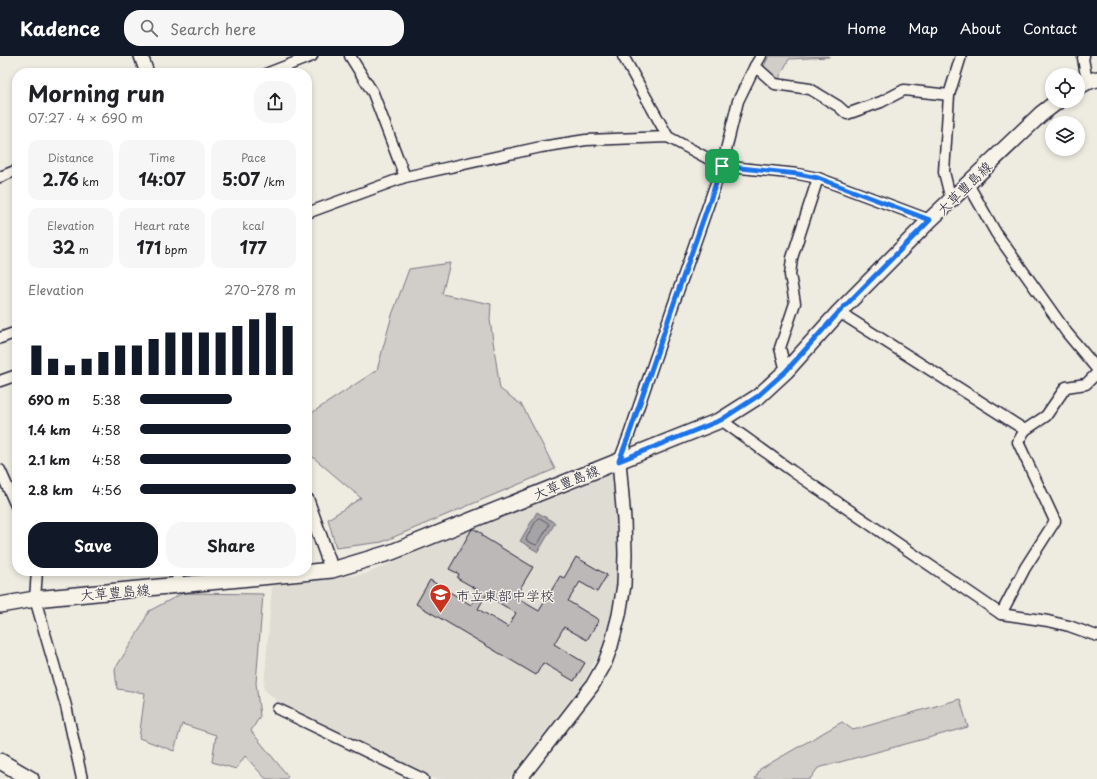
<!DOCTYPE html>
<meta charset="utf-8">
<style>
body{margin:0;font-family:"Playpen Sans","Klee One",sans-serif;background:#f6f6f6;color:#202124;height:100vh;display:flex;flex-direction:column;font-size:15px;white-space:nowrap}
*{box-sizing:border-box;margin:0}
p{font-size:13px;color:#757577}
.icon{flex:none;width:22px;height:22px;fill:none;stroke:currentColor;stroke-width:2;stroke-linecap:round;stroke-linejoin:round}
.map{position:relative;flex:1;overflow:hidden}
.side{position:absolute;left:12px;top:12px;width:300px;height:508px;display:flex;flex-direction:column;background:#fff;border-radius:16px;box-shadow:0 2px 6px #0003}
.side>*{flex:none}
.fabs{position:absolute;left:1045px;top:12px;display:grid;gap:8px}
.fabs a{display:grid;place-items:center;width:40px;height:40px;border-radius:50%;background:#fff;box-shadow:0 2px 6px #0003;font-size:20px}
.pin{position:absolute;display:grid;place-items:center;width:34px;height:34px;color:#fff;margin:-17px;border-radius:8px;box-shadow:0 2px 6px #0006}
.round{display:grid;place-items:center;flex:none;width:42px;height:42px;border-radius:16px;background:#f6f6f6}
.head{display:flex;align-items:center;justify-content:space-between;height:68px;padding:0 16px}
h1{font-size:22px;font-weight:700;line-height:30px}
.stats{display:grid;grid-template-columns:repeat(3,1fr);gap:6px;height:68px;padding:4px 16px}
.stats div{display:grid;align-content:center;border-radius:10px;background:#f6f6f6;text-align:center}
.stats b{font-size:17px;font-weight:700}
.stats small{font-size:11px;font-weight:400}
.stats p{font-size:11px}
.chart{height:112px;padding:8px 16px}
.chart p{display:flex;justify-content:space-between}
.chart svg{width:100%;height:72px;margin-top:4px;stroke:#111827;stroke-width:6}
.primary-button{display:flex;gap:8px;margin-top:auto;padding:8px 16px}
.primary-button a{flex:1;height:46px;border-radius:16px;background:#111827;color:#fff;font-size:16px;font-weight:700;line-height:46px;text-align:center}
.primary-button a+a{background:#f6f6f6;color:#202124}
ul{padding:0 16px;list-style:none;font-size:13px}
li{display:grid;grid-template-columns:64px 48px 1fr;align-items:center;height:30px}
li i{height:10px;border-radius:5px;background:#111827}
header{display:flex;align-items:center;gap:24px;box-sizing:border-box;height:56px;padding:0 20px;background:#111827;color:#fff}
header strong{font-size:19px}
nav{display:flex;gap:22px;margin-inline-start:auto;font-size:14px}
.search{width:280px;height:36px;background:#f6f6f6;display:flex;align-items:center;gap:10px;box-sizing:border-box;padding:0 14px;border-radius:16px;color:#757577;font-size:15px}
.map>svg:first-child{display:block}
</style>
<header>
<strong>Kadence</strong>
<div class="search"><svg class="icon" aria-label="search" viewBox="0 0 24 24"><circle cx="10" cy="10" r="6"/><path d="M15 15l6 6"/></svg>Search here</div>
<nav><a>Home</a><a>Map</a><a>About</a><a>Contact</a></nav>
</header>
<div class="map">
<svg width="1097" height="723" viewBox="0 0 1097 723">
<rect width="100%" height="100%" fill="#eeebe1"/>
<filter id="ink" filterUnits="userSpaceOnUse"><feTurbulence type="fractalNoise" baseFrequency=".025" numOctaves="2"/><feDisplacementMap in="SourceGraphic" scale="8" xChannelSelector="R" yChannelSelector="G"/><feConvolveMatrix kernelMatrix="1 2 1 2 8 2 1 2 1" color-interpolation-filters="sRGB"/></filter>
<g filter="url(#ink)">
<polygon fill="#dfdcd4" points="604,418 613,418 619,467 617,530 604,588 584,626 509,723 434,723 280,648 264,633 272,529 365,518"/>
<g fill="#d1cdc9" stroke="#7a7882">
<polygon points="769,0 829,0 829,1 789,3 778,24 763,12"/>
<polygon points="450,207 442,238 491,248 490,264 500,333 522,349 555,413 382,486 336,492 328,463 361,442 307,396 307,360 377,314 392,259 409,213"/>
<polygon points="183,537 263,538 256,627 260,660 251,675 288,720 286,723 266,723 245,700 236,713 212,706 216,679 182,668 174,695 139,682 145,637 117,633 115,613 140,573 149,555"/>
<polygon points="960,643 968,671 818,712 810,723 755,723 760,713 842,666 853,674"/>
</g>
<polygon fill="#a6a3a6" stroke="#716f7b" points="537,456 555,467 538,496 520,485"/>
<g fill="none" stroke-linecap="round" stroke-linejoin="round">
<polygon stroke="#575666" stroke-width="1" points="540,462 548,467 549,469 538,488 536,489 527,485 526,483 537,463"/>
</g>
<path fill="#bbb8b7" stroke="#22223b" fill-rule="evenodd" d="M472,473H474L483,478L482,480L533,511L515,541L539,555L560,520L564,522L576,501L607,519L597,536L580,526L568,545L599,564L587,584L564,571L554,588L585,607L574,625L543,607L536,619L416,548L430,524L471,549L480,535L457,522L459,518L449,513ZM486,539L516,557L508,571L478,553Z"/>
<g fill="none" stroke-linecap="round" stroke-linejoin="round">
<defs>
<g id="minor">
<polyline points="350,0 373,37 405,121"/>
<polyline points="623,0 668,81"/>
<polyline points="1084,0 1083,2 1087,26"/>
<polyline points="755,10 775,28 810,33 838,50 847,58 881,46 904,34 949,39"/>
<polyline points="268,17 312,0"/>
<polyline points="0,121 17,114"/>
<polyline points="968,128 996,177 1067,277 1097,313"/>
<polyline points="951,144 944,116 949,39 961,0"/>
<polyline points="307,157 405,121 541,91 586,84 668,81 722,110 798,118 818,122 930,164"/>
<polyline points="839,256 1025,374"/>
<polyline points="0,282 17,276"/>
<polyline points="786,315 780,292 795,247 790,219 792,202 818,122"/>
<polyline points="0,325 17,319"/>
<polyline points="721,364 792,415 1001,558 1048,565 1069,570 1097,580"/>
<polyline points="619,405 629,379 675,244 722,110 738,45 755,10 761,0"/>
<polyline points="0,414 17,452"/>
<polyline points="37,515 35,543 66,650 82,723"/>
<polyline points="176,515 180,530"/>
<polyline points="1001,558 1025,512 1055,465 1018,386 1025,374 1046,360 1066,331 1086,328 1097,317"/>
<polyline points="278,653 423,723"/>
</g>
<g id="tertiary">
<polyline points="141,0 147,17"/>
<polyline points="307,444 332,514"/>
<polyline points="520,723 592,630 604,609 611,590 619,559 624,529 625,498 624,464 619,405"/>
</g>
<g id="secondary">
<polyline points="1078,31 1087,26 1097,23"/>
<polyline points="0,549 35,543 332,514 392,496 721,364 759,340 786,315 839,256 930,164 1041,58 1058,45"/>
<polyline points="0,705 31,723"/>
</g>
</defs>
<use href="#minor" stroke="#22223b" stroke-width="13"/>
<use href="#tertiary" stroke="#22223b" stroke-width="16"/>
<use href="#secondary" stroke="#22223b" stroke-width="18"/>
<use href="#minor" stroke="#f7f3e8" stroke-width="10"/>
<use href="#tertiary" stroke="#f7f3e8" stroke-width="13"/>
<use href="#secondary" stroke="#f7f3e8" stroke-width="15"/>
</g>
</g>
<g fill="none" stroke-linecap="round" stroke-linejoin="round" filter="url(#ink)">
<defs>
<polygon id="route" points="722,110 798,118 818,122 930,164 839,256 786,315 758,340 721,364 619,405 629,379 675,244"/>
</defs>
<use href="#route" stroke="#fff" stroke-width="8"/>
<use href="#route" stroke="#1a73e8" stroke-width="5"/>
</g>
<defs>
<symbol id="school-pin" viewBox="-11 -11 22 30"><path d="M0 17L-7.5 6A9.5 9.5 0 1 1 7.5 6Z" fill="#c8321e" stroke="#f7f3e8"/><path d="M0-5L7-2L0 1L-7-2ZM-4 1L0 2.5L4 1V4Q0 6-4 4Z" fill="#fff"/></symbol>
</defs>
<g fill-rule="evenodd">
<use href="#school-pin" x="428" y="526" width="25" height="34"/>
</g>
<g text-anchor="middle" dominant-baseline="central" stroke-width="3" stroke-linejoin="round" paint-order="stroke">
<g font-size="14" fill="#22223b" stroke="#f7f3e8">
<text transform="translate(964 132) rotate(-44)">大草豊島線</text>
<text transform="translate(566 426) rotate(-22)">大草豊島線</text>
<text transform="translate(115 536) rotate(-5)">大草豊島線</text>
</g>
<g font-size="14" fill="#22223b" stroke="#f7f3e8" text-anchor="start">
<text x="456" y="539">市立東部中学校</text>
</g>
</g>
</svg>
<div class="fabs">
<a><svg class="icon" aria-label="locate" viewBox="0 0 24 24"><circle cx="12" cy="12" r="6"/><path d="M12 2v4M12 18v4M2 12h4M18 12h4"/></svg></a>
<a><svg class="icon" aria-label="layers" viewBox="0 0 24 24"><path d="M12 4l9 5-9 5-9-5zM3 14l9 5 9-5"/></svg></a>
</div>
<div class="pin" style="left:722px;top:110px;background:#1e9e55"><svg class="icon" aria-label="arrive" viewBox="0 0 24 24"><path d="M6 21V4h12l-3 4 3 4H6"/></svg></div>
<section class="side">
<div class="head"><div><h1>Morning run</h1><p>07:27 · 4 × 690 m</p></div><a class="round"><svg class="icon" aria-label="share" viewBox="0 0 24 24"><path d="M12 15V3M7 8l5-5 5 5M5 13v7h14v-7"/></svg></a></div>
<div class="stats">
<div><p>Distance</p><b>2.76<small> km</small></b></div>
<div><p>Time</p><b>14:07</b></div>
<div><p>Pace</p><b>5:07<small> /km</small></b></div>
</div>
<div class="stats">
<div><p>Elevation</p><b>32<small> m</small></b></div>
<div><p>Heart rate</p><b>171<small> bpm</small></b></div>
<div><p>kcal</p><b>177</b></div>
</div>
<div class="chart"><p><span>Elevation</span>270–278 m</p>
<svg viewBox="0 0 160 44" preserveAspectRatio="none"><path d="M5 44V26M15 44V34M25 44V38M35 44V34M45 44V30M55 44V26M65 44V26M75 44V22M85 44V18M95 44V18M105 44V18M115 44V18M125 44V14M135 44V10M145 44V6M155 44V14"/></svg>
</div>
<ul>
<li><b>690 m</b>5:38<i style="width:59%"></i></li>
<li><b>1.4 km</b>4:58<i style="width:97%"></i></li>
<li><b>2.1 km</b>4:58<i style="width:97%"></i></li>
<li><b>2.8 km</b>4:56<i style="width:100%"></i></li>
</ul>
<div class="primary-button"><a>Save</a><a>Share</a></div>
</section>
</div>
